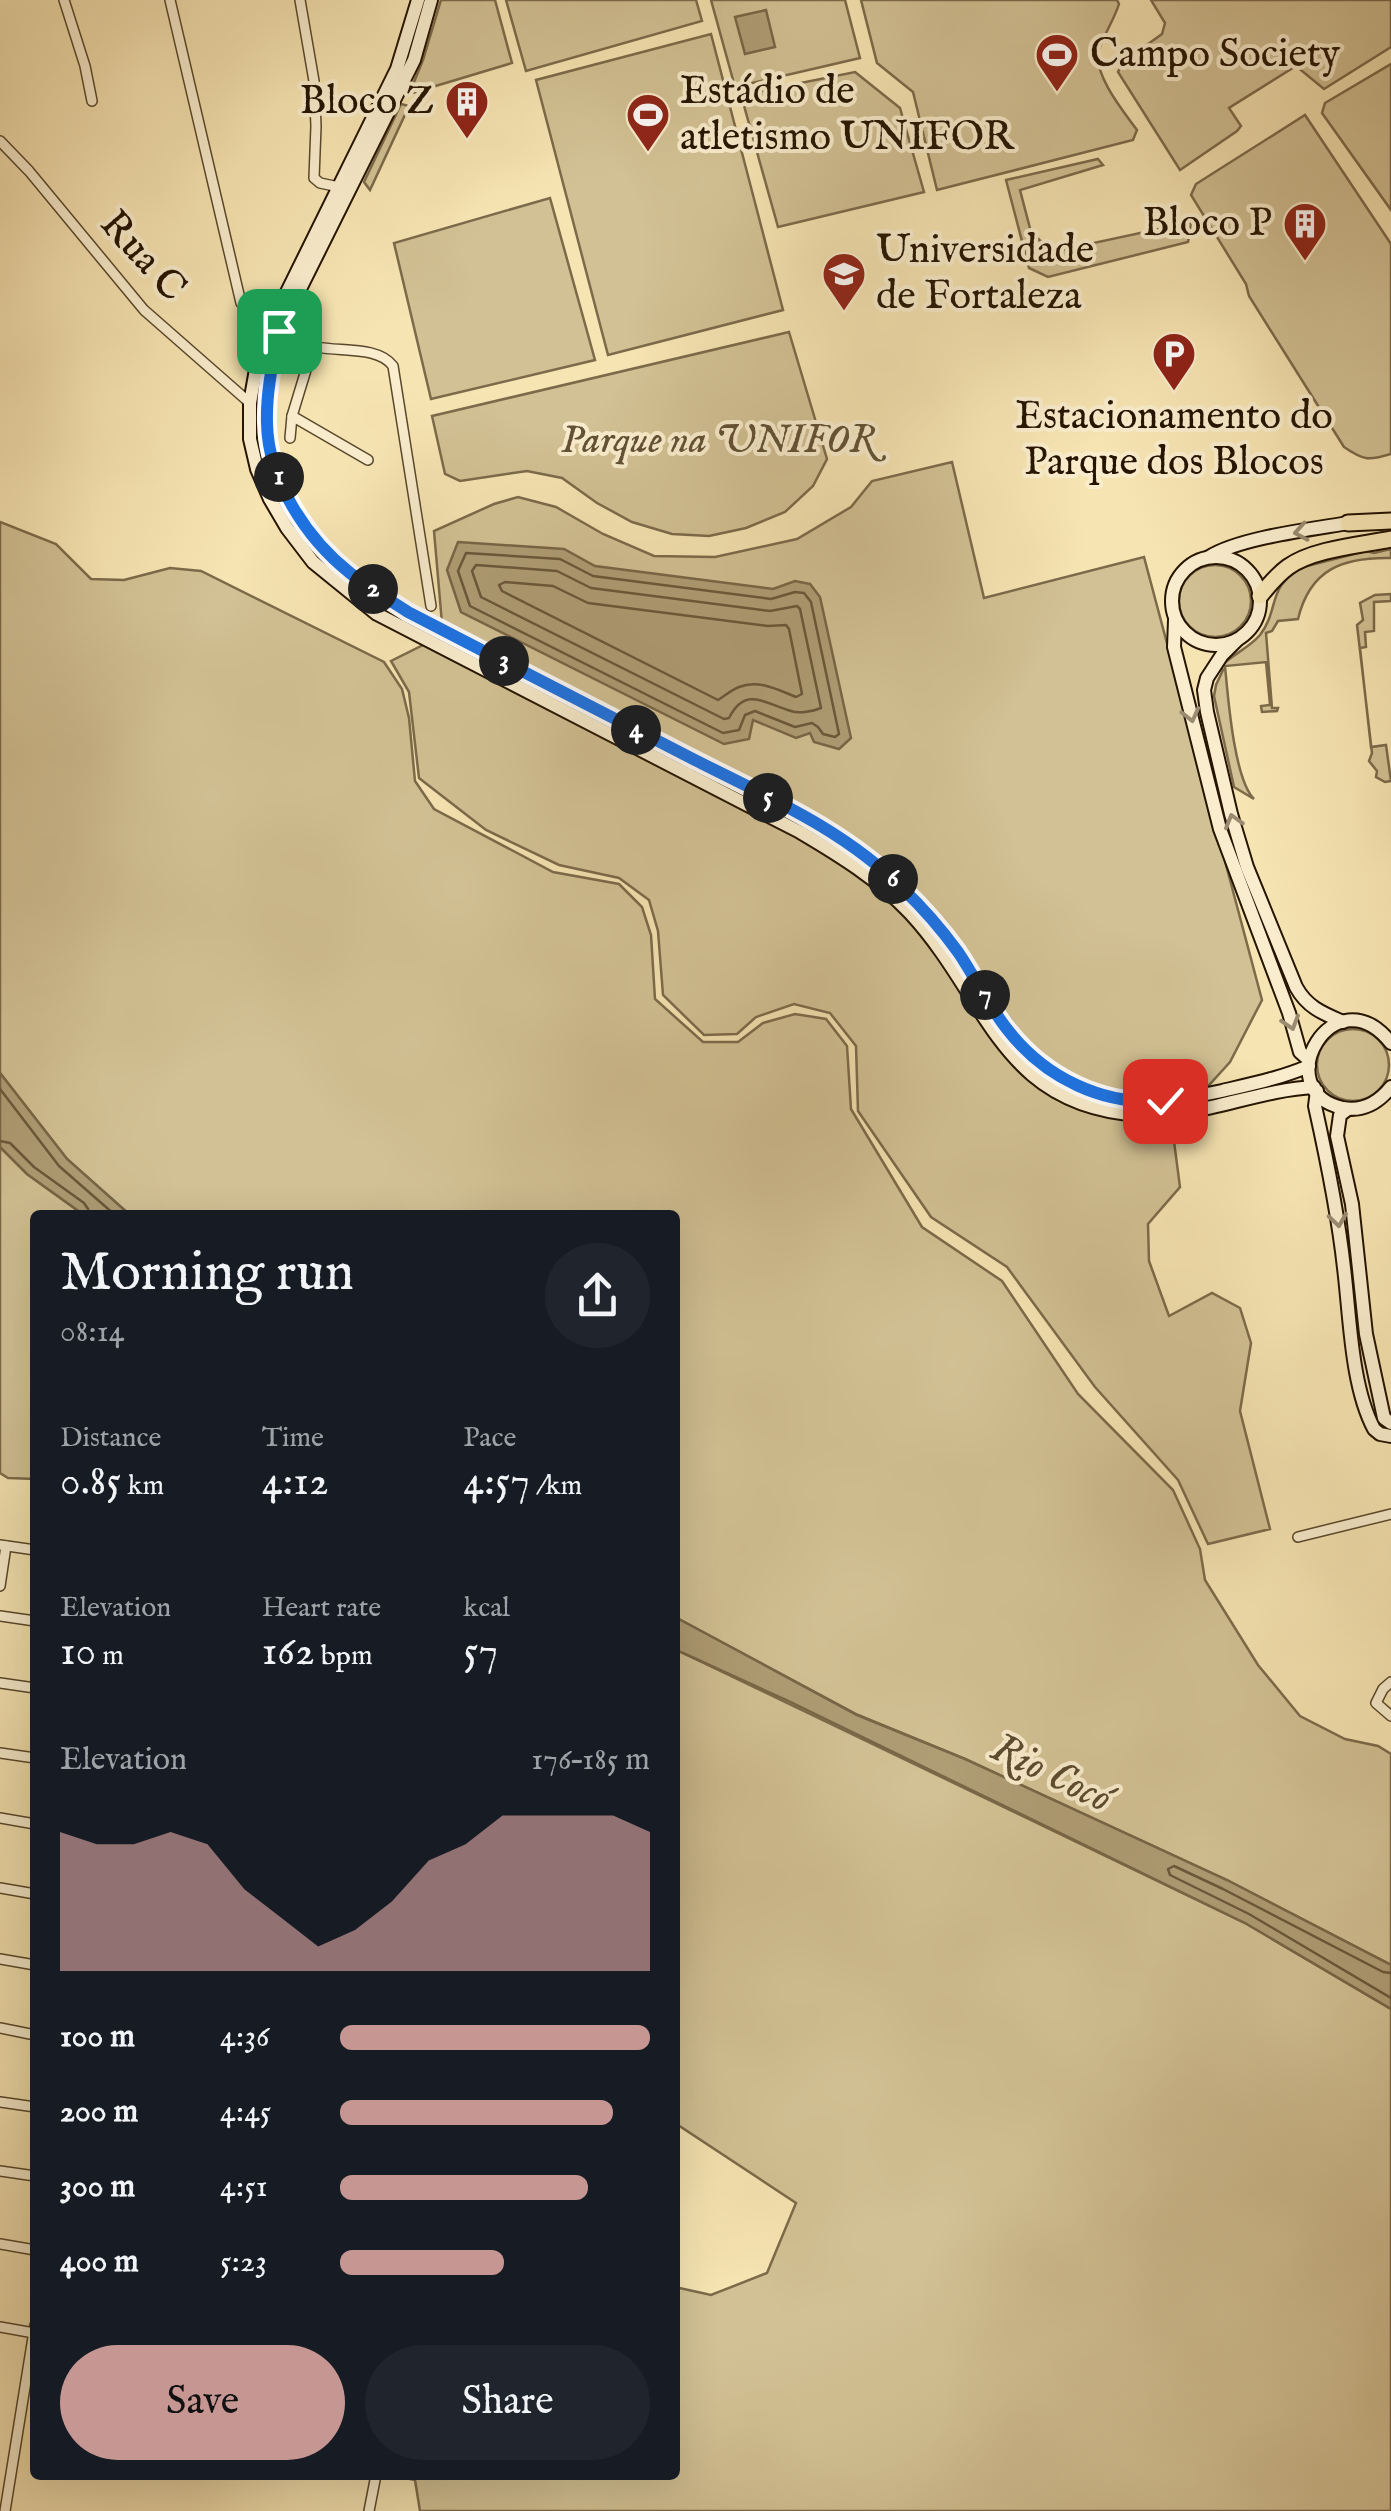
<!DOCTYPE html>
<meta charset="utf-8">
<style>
body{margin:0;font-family:"IM FELL English",serif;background:#20242c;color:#f1f3f6;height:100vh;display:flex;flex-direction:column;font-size:38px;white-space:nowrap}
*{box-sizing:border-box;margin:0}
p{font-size:32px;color:#9ea1a6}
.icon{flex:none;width:55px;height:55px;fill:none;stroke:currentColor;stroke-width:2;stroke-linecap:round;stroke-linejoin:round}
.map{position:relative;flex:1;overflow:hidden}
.sheet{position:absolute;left:30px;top:1210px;width:650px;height:1270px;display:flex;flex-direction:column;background:#171b24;border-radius:10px;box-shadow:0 10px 40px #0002}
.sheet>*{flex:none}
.pin{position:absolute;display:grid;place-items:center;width:85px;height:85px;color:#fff;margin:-42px;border-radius:20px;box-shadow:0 5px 15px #0006}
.km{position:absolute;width:50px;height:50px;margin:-25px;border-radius:50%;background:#222;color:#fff;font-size:28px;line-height:50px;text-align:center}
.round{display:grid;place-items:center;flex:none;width:105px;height:105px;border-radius:52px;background:#20242c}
.head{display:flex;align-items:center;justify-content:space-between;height:170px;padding:0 30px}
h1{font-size:55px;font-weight:600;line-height:75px}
.stats{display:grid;grid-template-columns:repeat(3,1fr);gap:15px;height:170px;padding:10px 30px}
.stats div{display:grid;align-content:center}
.stats b{font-size:42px;font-weight:600}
.stats small{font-size:28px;font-weight:400}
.stats p{font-size:28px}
.chart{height:280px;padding:20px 30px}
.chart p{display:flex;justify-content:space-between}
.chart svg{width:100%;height:180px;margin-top:10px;fill:#c59692;opacity:.7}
.button{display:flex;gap:20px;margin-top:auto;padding:20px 30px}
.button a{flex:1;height:115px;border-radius:60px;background:#c59692;color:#111;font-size:40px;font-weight:600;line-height:115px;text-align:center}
.button a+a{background:#20242c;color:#f1f3f6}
ul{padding:0 30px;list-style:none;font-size:32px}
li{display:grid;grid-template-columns:160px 120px 1fr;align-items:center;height:75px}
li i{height:25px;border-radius:12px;background:#c59692}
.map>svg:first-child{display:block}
</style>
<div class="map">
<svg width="1391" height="2511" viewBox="0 0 1391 2511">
<rect width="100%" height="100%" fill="#f6e4b2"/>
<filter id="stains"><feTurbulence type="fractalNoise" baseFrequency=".002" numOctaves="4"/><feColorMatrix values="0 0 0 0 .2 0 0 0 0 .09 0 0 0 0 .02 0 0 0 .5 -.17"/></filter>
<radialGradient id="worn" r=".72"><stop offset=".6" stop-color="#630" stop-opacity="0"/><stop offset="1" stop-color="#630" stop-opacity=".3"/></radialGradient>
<g fill="#d2c194" stroke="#7c6a4a" stroke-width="2.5">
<polygon points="441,0 495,0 512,63 409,94 423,60"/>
<polygon points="506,0 696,0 702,21 526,71"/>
<polygon points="711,0 845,0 860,58 735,87"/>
<path d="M861,0H1117L1119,4C1114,20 1104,34 1099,50C1092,73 1123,111 1137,130L1133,140L937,190L913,92L877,63Z"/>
<polygon points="1151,0 1391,0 1391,47 1324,89 1296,66 1229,108 1241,126 1237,131 1180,170 1118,72 1123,62 1162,34 1165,23"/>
<polygon points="711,34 783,310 608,355 536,80"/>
<polygon points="1391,64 1391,210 1322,113 1325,103"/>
<polygon points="855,72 900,108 924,192 778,227 741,95"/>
<polygon points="401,104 409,106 370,190 364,182"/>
<path d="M1305,115L1391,244V454C1368,461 1363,460 1344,447L1249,296L1246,284L1191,195L1196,184Z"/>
<polygon points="1098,159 1103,165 1020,190 1031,232 1052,252 1191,222 1188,242 1048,277 1029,268 1006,180"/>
<polygon points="550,198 595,360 431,399 394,243"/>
<polygon points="789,332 827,459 813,486 785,512 746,528 709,536 672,534 632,522 597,503 562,478 527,471 460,481 445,474 432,416"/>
<polygon points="952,462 984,598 1144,557 1262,1000 1230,1062 1172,1126 1180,1187 1148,1224 1149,1261 1169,1316 1212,1293 1240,1308 1251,1343 1240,1411 1270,1529 1208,1544 1178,1480 1095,1387 1007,1267 931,1217 858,1111 856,1046 830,1013 794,1004 756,1017 737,1034 704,1035 663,995 658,931 649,900 619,878 559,865 486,830 419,778 409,692 391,661 443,635 434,531 494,504 518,497 556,507 603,534 654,556 715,557 797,539 851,507 872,481"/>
<polygon points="0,522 56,544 91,579 124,580 170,568 201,571 384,662 402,689 409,718 415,781 434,809 553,872 619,884 642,907 651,935 655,999 703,1042 738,1042 763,1023 795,1014 826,1019 847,1046 851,1109 922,1227 1002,1281 1078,1394 1173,1490 1200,1549 1205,1580 1258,1665 1300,1716 1345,1739 1378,1746 1391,1754 1391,1965 1227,1880 965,1759 858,1715 675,1617 675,1215 130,1215 67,1159 0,1073"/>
<path d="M1391,549V558C1343,557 1310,569 1298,619L1278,621L1272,631L1266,633L1272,708H1278L1277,711L1262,712L1261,706L1270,705L1266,662L1225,666C1228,697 1234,779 1254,799L1234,787L1214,696L1216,685L1223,670L1221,666C1233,654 1249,648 1260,635C1280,609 1266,587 1303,567L1366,551L1374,553Z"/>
<circle cx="1215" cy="601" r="36"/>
<polygon points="1391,594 1391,601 1374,602 1374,631 1365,632 1366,647 1360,648 1371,747 1386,745 1391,781 1385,782 1376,777 1377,771 1369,761 1372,753 1357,625 1363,620 1360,603 1375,595"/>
<circle cx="1353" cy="1065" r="36"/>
<polygon points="0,1147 27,1174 84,1215 35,1215 35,1479 8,1478 0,1473"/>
<polygon points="675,1649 1245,1923 1391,2009 1391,2511 420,2511 415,2480 390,2475 675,2475 675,2287 711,2295 767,2273 796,2203 675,2123"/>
</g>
<g fill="#af9d75" stroke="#786646" stroke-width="2.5">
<polygon points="766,10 775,47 745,54 735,17"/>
<polygon points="458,542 564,549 595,566 773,589 795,581 810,584 820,597 851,738 839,749 814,742 810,733 796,738 753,720 749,739 724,744 461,612 447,570"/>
<polygon points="0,1073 67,1159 130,1215 84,1215 27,1174 0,1147"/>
<polygon points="675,1617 857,1715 965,1759 1227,1880 1391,1965 1391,2009 1245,1923 786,1700 683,1653 675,1649"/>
</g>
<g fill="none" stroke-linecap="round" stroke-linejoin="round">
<g stroke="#6a583a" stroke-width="2.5">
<polygon points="466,553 560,559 593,576 771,599 795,592 804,593 811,602 839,734 835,737 823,734 818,727 812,723 795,727 755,711 745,715 739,730 723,733 470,606 458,571"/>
<path d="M476,565L557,571L591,588L770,611L797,606L800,609L821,708C814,711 799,714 791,711C765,704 746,685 729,718L724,719L481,597L472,571Z"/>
<path d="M505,582L553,586L588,603L768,626L786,625L789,629L802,694L796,697C778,690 759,679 739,687C731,690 725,696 718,700L502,591L499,585Z"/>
<polyline points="0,1089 59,1166 115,1215"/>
<polyline points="0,1141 10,1143 34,1167 84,1203 88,1209 88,1215"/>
<polyline points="1391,1973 1383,1972 1223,1889 1174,1866 1168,1869 1170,1875 1249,1914 1391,1998"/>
</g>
<defs>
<g id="street">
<polyline points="64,0 85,66 92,101"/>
<path d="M170,0L241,303C256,321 294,342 317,347C341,352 378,346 393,366L431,606"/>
<polyline points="300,0 314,81 316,126 314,178 320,183 339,187"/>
<polyline points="0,141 29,171 144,310 250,403"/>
<polyline points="292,416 368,460"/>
<polyline points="290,438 292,416 313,347"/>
<polyline points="1298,1537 1391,1514"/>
<polyline points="0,1545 35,1550"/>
<polyline points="0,1586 6,1546"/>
<polyline points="0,1616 35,1621"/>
<polyline points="1391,1682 1383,1689 1376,1703 1391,1716"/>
<polyline points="0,1683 35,1688"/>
<polyline points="0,1753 35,1758"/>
<polyline points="0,1818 35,1824"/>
<polyline points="0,1888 35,1894"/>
<polyline points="0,1959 35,1965"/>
<polyline points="0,2028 35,2035"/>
<polyline points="0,2102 35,2107"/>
<polyline points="0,2171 35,2176"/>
<polyline points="0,2244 35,2250"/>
<polyline points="0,2327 34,2333"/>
<polyline points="5,2511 35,2325"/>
<polyline points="369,2511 376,2475"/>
</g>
<g id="secondary">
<path d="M418,0L397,69L260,347L250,403V439L257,469L270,499L287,528L313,562L377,614L800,832C839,855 878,879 910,913C989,998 1000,1107 1141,1115C1200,1118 1256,1090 1314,1087"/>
<path d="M431,0L414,60L279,331C273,361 266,392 267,423C268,480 306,538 350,573C368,587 388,599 407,612C506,663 605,714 703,765C756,792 815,815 862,853C897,881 929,913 956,950C992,999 1015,1057 1074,1085C1123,1108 1170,1102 1222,1091C1252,1084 1281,1078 1309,1066"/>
<path d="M1209,557C1241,537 1315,529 1354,522"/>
<circle cx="1216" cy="601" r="44"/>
<polyline points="1175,620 1174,647 1220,829 1289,1013 1300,1052 1309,1060"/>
<path d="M1237,640L1222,655L1207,678L1204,690L1207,712L1231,814L1247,867L1296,987C1307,1007 1322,1013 1343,1022"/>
<path d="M1391,1043C1334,971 1266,1091 1343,1108C1364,1112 1379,1102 1391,1087"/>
<path d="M1317,1091L1315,1106C1327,1160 1338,1213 1344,1268C1350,1316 1351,1386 1374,1429L1380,1434L1391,1436"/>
<polyline points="1348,1109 1340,1115 1337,1136 1352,1204 1366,1334 1384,1418 1391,1423"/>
</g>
<g id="highway">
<polyline points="1348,523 1391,521"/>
<path d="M1260,596C1268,586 1277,575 1288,567C1313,549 1361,545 1391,539"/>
</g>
</defs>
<use href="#street" stroke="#59482c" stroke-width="12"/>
<use href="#secondary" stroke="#251400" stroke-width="16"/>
<use href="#highway" stroke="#251400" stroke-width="19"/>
<use href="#street" stroke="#f9edcd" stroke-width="9"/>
<use href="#secondary" stroke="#f9edcd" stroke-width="12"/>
<use href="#highway" stroke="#f6e4b2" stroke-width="15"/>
</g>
<defs><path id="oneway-chevron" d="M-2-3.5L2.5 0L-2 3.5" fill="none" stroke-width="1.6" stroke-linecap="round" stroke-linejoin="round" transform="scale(2.5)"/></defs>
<g stroke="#9a8b71">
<use href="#oneway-chevron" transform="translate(1301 532) rotate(170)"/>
<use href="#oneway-chevron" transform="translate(1191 715) rotate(76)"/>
<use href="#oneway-chevron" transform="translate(1233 821) rotate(-106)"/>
<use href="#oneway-chevron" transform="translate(1291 1023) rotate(73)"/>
<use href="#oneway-chevron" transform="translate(1338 1220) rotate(82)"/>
</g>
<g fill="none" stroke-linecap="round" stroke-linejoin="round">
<defs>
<path id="route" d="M279,331C273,361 266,392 267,423C268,480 306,538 350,573C368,587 388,599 408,612C502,661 596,709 691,758C765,796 844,829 903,889C923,908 942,930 958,952C975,977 988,1005 1007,1029C1045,1078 1103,1106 1165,1101"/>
</defs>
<use href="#route" stroke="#fff" stroke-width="20"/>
<use href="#route" stroke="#1a73e8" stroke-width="12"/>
</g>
<defs>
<symbol id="stadium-pin" viewBox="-11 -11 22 30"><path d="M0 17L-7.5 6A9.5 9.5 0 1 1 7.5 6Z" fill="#8f2418" stroke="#f9edcd"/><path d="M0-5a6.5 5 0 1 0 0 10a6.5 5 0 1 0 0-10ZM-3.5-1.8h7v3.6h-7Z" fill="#fff"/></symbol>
<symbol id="building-pin" viewBox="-11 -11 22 30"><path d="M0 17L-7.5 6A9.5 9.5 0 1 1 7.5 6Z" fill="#8f2418" stroke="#f9edcd"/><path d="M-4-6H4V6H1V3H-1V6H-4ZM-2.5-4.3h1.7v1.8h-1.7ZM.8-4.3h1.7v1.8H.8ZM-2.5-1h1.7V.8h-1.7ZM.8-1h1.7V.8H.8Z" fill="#fff"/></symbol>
<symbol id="university-pin" viewBox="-11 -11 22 30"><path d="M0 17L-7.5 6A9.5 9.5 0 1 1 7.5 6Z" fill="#8f2418" stroke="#f9edcd"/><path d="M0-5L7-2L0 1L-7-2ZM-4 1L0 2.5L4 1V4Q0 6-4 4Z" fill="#fff"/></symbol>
<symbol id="parking-pin" viewBox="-11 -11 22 30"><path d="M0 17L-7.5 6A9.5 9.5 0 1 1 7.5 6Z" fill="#8f2418" stroke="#f9edcd"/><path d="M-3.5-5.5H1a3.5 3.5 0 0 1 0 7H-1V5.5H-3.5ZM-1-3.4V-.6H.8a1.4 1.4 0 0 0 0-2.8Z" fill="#fff"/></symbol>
</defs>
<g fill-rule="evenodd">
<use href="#stadium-pin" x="1032" y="30" width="50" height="68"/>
<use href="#building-pin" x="442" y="77" width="50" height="68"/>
<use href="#stadium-pin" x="623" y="90" width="50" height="68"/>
<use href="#building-pin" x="1280" y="199" width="50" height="68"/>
<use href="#university-pin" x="819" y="249" width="50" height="68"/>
<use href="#parking-pin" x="1149" y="329" width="50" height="68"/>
</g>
<g text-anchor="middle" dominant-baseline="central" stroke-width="8" stroke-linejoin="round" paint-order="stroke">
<g font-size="40" fill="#251400" stroke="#f9edcd" text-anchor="start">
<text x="1090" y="55">Campo Society</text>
<text x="680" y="92">Estádio de<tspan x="680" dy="46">atletismo UNIFOR</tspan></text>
<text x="434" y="102" text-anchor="end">Bloco Z</text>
<text x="1272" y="224" text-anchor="end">Bloco P</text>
<text x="876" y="251">Universidade<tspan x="876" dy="46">de Fortaleza</tspan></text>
<text x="1174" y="417" text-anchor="middle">Estacionamento do<tspan x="1174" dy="46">Parque dos Blocos</tspan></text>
</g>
<g font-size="40" fill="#251400" stroke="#f9edcd">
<text transform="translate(142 257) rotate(48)">Rua C</text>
</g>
<g font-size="40" font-style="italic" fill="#625134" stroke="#f9edcd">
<text x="718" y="441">Parque na UNIFOR</text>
</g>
<g font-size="42" font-style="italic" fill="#5c4b2f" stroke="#f9edcd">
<text transform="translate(1051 1774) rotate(26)">Rio Cocó</text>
</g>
</g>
<rect width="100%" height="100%" filter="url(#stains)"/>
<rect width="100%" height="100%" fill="url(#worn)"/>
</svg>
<div class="pin" style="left:279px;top:331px;background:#1e9e55"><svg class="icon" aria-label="arrive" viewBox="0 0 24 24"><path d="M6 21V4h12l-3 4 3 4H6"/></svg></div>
<div class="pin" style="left:1165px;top:1101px;background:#d93025"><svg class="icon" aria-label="check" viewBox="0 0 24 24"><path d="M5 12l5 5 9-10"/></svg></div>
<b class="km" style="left:279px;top:477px">1</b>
<b class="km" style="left:373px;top:589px">2</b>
<b class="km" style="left:504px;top:661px">3</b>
<b class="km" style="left:636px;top:730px">4</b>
<b class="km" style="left:768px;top:798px">5</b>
<b class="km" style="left:893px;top:879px">6</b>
<b class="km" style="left:985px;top:995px">7</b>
<section class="sheet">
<div class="head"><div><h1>Morning run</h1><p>08:14</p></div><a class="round"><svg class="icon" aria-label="share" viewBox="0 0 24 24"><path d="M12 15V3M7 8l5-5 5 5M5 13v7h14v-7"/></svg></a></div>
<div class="stats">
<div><p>Distance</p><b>0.85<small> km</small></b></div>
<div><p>Time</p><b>4:12</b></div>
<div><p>Pace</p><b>4:57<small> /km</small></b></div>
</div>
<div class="stats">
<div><p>Elevation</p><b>10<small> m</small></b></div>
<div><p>Heart rate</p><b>162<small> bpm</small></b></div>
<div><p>kcal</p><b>57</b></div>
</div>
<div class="chart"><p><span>Elevation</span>176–185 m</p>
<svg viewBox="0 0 160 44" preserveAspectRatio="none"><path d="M0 44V10L10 13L20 13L30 10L40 13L50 24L60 31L70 38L80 34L90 27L100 17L110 13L120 6L130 6L140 6L150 6L160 10V44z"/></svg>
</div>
<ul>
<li><b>100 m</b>4:36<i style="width:100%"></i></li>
<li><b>200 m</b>4:45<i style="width:88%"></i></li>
<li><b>300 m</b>4:51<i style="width:80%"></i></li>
<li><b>400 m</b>5:23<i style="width:53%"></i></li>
</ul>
<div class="button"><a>Save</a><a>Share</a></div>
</section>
</div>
